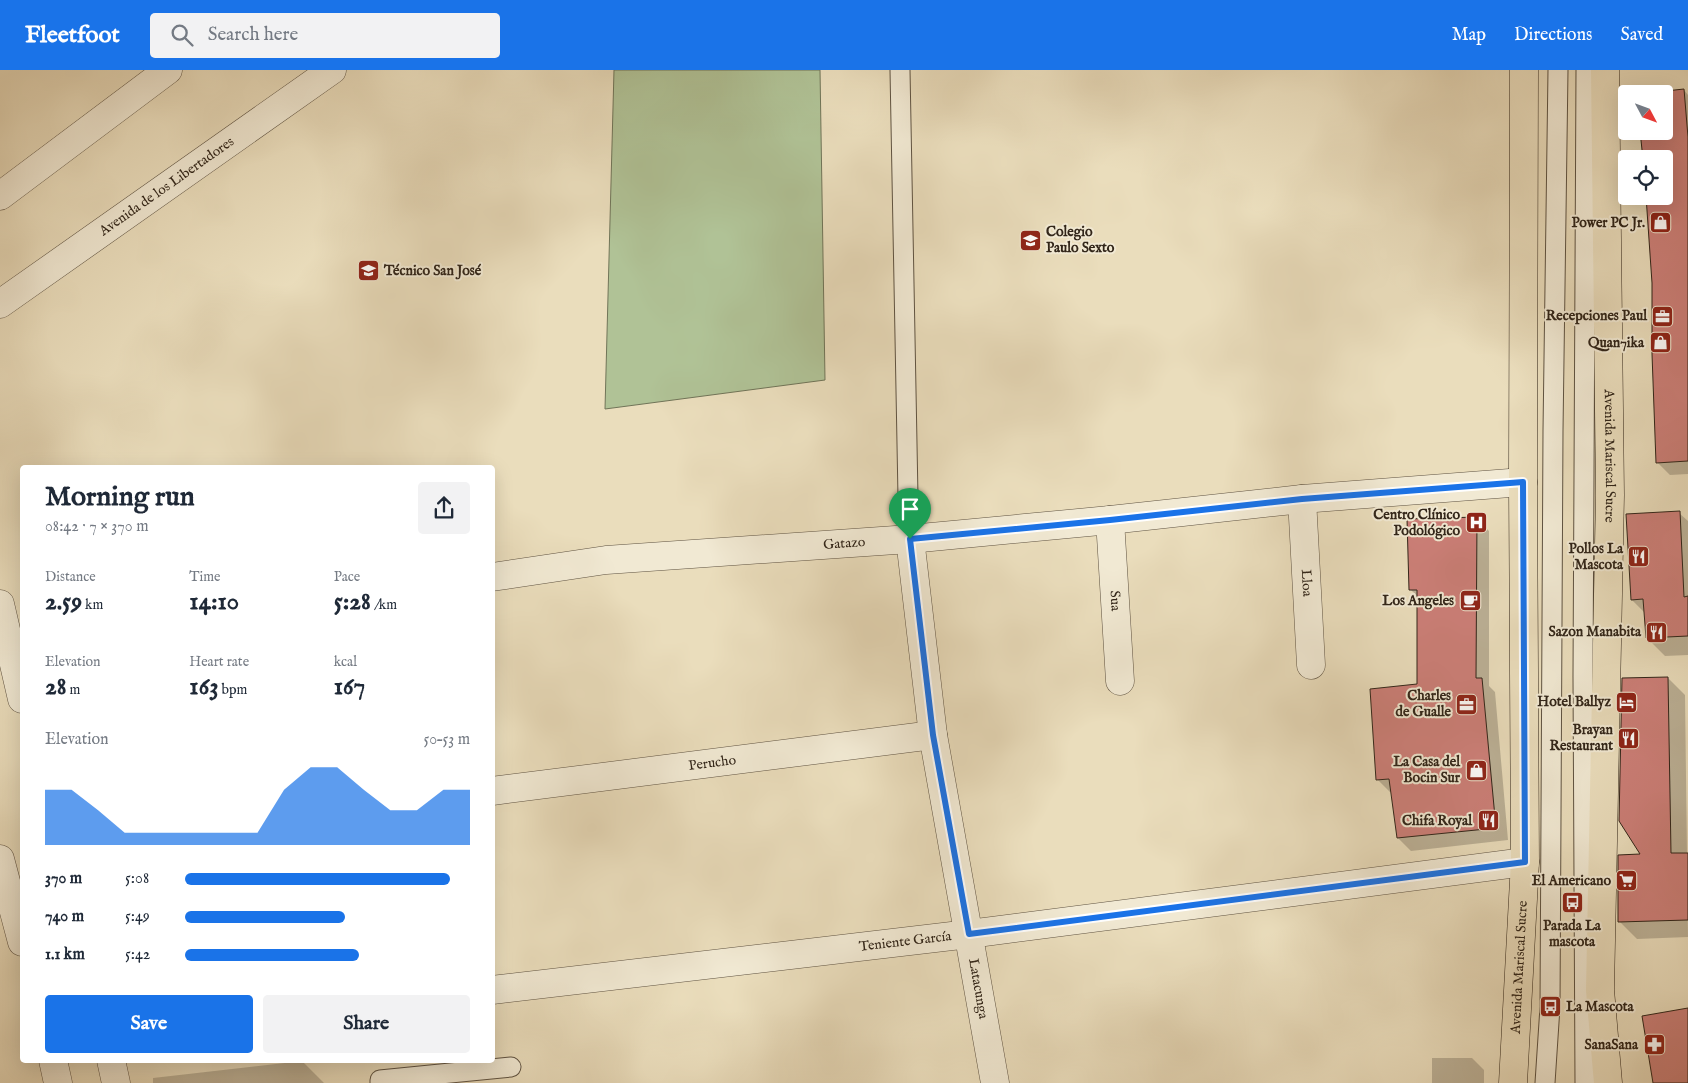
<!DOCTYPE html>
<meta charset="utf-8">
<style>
body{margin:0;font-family:"IM FELL English",serif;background:#f2f2f3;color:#1f2937;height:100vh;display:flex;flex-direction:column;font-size:19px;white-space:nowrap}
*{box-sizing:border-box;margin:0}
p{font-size:16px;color:#747a83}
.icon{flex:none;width:28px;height:28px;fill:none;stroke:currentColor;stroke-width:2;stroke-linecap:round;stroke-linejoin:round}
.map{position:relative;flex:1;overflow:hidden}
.panel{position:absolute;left:20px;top:395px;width:475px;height:598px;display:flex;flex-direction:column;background:#fff;border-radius:5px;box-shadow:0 5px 20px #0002}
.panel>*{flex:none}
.needle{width:32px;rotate:131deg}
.tools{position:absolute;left:1618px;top:15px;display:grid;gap:10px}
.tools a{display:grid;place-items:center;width:55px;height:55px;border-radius:5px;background:#fff;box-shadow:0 5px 20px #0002;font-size:25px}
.pin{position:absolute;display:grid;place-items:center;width:42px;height:42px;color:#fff;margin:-51px -21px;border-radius:50% 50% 50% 0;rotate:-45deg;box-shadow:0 0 5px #0007}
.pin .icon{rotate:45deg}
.round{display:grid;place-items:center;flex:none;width:52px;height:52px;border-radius:5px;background:#f2f2f3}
.summary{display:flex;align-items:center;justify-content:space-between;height:85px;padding:0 25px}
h1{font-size:28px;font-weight:800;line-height:38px}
.stats{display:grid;grid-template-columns:repeat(3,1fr);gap:8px;height:85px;padding:5px 25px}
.stats div{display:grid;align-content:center}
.stats b{font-size:25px;font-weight:800}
.stats small{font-size:14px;font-weight:400}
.stats p{font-size:14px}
.chart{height:140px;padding:10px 25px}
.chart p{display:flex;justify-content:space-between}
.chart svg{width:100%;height:90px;margin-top:5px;fill:#1a73e8;opacity:.7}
.primary-button{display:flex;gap:10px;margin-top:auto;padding:10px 25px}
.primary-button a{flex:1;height:58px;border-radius:5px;background:#1a73e8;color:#fff;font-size:20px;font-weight:800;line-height:58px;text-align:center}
.primary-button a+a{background:#f2f2f3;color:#1f2937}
ul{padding:0 25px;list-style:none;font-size:16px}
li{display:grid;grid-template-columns:80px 60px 1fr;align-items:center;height:38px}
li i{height:12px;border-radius:6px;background:#1a73e8}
header{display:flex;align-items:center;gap:30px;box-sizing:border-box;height:70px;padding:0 25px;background:#1a73e8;color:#fff}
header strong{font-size:24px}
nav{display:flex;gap:28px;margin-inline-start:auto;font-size:18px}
.search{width:350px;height:45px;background:#f2f2f3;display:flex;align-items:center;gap:12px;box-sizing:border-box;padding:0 18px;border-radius:5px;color:#747a83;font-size:19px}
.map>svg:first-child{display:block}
</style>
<header>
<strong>Fleetfoot</strong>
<div class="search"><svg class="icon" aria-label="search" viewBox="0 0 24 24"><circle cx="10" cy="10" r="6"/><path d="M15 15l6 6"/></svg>Search here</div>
<nav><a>Map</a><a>Directions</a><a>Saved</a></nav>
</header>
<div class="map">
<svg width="1688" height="1013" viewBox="0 0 1688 1013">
<rect width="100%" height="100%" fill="#eaddbc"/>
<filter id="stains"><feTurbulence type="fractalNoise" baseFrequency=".004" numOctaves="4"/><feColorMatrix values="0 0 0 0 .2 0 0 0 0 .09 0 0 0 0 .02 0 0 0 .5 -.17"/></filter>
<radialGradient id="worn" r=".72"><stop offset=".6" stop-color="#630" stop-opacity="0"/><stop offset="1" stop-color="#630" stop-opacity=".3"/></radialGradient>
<polygon fill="#b0c296" stroke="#707458" points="614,0 820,0 825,310 605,339"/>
<g fill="#0003">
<polygon points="1684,20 1688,25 1688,404 1670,405 1657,392 1664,126 1664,24"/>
<polygon points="1679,443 1688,451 1688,585 1665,586 1647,568 1645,543 1632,530"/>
<polygon points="1476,448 1489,461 1489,616 1495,622 1508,770 1411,781 1398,768 1392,722 1390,722 1377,709 1418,615 1418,527 1410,519"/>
<polygon points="1668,608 1685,625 1688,867 1637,869 1619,851 1642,785"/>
<polygon points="1432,988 1472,988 1484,1000 1484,1013 1432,1013"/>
<polygon points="302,991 324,1013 153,1013 153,1008"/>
</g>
<g fill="#cc7f78" stroke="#312519">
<polygon points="1684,19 1688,67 1688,391 1656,393 1652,284 1652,213 1646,126 1664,126 1664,89 1643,89 1640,61 1664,61 1664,24 1638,24"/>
<polygon points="1680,441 1684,527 1688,526 1688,566 1646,568 1643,529 1631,530 1626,444"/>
<polygon points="1477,447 1476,608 1482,608 1496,758 1397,768 1389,709 1376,710 1370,619 1417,614 1417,520 1409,520 1407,449"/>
<polygon points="1668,607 1671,783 1688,783 1688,850 1618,852 1618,785 1640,784 1619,751 1622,608"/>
<polygon points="1688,938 1688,1013 1653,1013 1642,946"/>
</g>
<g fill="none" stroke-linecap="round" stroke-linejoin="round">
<defs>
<g id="service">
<polyline points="900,0 908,427 910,469"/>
<polyline points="380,1013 380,1010 511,997"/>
<polyline points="1545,1013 1550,937 1553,361 1558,0"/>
<polyline points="1585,1013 1583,607 1586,0"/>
</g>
<g id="minor">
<path id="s1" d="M1302,429L1311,595"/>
<path id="s2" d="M1110,450L1120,611"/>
<path id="s3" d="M910,469L933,665L995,1013"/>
<path id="s4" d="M492,507L606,490L910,469L1110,450L1302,429L1523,412"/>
<path id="s5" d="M492,721L933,665"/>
<path id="s6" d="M492,920L969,864L1525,792"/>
</g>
<g id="tertiary">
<polyline points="0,126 168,0"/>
<path id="s7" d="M0,234L332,0"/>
<polyline points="0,534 22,629"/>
<polyline points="0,789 22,872"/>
<polyline points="53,990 58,1013"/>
<polyline points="111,990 116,1013"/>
</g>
<g id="primary">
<path id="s8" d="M1605,0L1610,425L1600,920L1608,1013"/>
<path id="s9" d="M1513,1013L1525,792L1523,412L1524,0"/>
</g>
</defs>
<use href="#service" stroke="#5f5342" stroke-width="21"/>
<use href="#minor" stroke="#5f5342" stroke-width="29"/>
<use href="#tertiary" stroke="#5f5342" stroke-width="29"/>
<use href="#primary" stroke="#312519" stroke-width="29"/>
<use href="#service" stroke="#f1e9d3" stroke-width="19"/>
<use href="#minor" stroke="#f1e9d3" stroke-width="28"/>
<use href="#tertiary" stroke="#f1e9d3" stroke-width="28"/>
<use href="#primary" stroke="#eaddbc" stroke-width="28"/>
</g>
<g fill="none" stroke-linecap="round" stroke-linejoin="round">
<defs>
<polygon id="route" points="1523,412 1525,792 969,864 933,665 910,469 1110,450 1302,429"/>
</defs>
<use href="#route" stroke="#fff" stroke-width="10"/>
<use href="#route" stroke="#1a73e8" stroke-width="6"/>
</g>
<defs>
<symbol id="shop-square" viewBox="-11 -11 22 22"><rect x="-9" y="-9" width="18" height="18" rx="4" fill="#8f2418" stroke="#f1e9d3"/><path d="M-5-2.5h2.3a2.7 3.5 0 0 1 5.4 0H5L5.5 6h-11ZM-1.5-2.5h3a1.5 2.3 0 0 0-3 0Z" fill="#fff"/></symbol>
<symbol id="university-square" viewBox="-11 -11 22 22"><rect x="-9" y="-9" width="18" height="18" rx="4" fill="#8f2418" stroke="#f1e9d3"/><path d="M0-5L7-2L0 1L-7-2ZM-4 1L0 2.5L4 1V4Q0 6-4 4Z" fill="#fff"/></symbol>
<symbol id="office-square" viewBox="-11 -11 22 22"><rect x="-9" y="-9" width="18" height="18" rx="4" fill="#8f2418" stroke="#f1e9d3"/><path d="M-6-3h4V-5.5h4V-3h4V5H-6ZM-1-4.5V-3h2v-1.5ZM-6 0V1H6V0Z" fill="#fff"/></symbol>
<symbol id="hospital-square" viewBox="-11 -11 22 22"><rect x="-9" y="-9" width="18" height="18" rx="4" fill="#8f2418" stroke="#f1e9d3"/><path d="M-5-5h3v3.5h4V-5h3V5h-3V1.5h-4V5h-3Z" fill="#fff"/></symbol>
<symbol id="restaurant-square" viewBox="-11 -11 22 22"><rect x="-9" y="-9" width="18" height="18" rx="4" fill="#8f2418" stroke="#f1e9d3"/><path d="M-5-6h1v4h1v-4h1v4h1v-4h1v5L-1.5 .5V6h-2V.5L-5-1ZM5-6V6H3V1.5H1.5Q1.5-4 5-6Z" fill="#fff"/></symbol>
<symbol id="cafe-square" viewBox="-11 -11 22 22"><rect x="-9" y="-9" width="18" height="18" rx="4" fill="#8f2418" stroke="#f1e9d3"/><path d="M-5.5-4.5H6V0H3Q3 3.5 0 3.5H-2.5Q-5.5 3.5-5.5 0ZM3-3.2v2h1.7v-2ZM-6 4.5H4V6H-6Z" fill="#fff"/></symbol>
<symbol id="hotel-square" viewBox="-11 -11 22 22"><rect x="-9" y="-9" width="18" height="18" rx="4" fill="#8f2418" stroke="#f1e9d3"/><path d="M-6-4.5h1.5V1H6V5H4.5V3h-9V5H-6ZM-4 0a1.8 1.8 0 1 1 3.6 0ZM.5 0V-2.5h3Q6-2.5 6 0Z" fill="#fff"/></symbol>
<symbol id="supermarket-square" viewBox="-11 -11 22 22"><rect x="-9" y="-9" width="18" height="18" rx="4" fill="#8f2418" stroke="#f1e9d3"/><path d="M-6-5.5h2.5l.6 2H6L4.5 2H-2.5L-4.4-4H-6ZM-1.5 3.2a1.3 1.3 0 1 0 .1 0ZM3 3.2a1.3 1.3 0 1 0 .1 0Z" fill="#fff"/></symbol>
<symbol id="bus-square" viewBox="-11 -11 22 22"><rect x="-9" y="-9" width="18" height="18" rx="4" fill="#8f2418" stroke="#f1e9d3"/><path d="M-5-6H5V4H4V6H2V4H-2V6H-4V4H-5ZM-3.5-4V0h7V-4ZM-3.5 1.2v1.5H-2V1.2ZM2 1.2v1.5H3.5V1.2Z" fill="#fff"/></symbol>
<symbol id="pharmacy-square" viewBox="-11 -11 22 22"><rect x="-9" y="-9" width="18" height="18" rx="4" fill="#8f2418" stroke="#f1e9d3"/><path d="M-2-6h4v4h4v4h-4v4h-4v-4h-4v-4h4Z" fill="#fff"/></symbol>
</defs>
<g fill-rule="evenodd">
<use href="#shop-square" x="1648" y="140" width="25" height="25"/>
<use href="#university-square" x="1018" y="158" width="25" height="25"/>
<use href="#university-square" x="356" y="188" width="25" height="25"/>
<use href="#office-square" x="1650" y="234" width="25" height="25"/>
<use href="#shop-square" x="1648" y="260" width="25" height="25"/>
<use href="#hospital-square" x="1464" y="440" width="25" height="25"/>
<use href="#restaurant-square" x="1626" y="474" width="25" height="25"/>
<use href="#cafe-square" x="1458" y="518" width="25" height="25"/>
<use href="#restaurant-square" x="1644" y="550" width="25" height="25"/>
<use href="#hotel-square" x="1614" y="620" width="25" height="25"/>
<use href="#office-square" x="1454" y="622" width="25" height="25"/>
<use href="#restaurant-square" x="1616" y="656" width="25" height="25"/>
<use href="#shop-square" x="1464" y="688" width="25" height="25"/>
<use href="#restaurant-square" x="1476" y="738" width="25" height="25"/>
<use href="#supermarket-square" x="1614" y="798" width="25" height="25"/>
<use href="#bus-square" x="1560" y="820" width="25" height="25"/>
<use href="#bus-square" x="1538" y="924" width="25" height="25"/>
<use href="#pharmacy-square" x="1642" y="962" width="25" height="25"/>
</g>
<g text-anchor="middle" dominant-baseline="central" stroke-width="4" stroke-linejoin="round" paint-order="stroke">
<g font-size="14" fill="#312519" stroke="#f1e9d3">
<text stroke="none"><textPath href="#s7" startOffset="204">Avenida de los Libertadores</textPath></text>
<text stroke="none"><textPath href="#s8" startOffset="386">Avenida Mariscal Sucre</textPath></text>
<text stroke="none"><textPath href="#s4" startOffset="354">Gatazo</textPath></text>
<text stroke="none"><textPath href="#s1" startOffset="84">Lloa</textPath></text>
<text stroke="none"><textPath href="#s2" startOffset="81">Sua</textPath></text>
<text stroke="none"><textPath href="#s5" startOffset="222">Perucho</textPath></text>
<text stroke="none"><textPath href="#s6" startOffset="416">Teniente García</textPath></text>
<text stroke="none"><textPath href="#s9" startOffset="116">Avenida Mariscal Sucre</textPath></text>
<text stroke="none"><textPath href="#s3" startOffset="455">Latacunga</textPath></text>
</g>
<g font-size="14" font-weight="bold" fill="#312519" stroke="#f1e9d3" text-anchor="end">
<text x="1645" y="153">Power PC Jr.</text>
<text x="1046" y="162" text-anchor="start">Colegio<tspan x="1046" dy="16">Paulo Sexto</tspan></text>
<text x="384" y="201" text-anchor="start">Técnico San José</text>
<text x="1647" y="246">Recepciones Paul</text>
<text x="1644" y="273">Quan7ika</text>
<text x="1460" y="445">Centro Clínico<tspan x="1460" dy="16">Podológico</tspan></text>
<text x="1623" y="479">Pollos La<tspan x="1623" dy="16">Mascota</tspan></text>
<text x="1454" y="531">Los Angeles</text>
<text x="1641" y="562">Sazon Manabita</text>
<text x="1451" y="626">Charles<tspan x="1451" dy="16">de Gualle</tspan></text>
<text x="1611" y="632">Hotel Ballyz</text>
<text x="1613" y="660">Brayan<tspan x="1613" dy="16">Restaurant</tspan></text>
<text x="1460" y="692">La Casa del<tspan x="1460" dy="16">Bocin Sur</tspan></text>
<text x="1472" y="751">Chifa Royal</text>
<text x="1611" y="811">El Americano</text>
<text x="1572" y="856" text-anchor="middle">Parada La<tspan x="1572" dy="16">mascota</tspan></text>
<text x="1566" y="937" text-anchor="start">La Mascota</text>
<text x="1638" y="975">SanaSana</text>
</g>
</g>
<rect width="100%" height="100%" filter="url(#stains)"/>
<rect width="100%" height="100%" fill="url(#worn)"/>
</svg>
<div class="tools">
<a><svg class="needle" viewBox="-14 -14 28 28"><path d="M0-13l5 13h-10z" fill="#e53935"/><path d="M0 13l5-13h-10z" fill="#747a83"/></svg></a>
<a><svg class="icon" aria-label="locate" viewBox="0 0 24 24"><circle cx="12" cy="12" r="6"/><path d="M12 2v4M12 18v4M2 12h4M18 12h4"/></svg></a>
</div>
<div class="pin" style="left:910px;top:469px;background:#1e9e55"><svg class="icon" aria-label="arrive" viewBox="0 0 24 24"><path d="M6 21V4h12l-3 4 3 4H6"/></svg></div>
<section class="panel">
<div class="summary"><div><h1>Morning run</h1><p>08:42 · 7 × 370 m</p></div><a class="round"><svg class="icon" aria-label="share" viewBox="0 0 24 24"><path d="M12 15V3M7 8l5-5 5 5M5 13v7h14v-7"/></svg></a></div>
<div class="stats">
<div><p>Distance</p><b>2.59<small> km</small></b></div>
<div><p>Time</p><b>14:10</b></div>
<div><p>Pace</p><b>5:28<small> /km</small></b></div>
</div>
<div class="stats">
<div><p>Elevation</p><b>28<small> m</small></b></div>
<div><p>Heart rate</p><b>163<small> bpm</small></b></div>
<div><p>kcal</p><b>167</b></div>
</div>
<div class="chart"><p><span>Elevation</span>50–53 m</p>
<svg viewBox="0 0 160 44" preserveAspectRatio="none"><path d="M0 44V17L10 17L20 27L30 38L40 38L50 38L60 38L70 38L80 38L90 17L100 6L110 6L120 17L130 27L140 27L150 17L160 17V44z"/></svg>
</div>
<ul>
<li><b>370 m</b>5:08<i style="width:93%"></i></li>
<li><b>740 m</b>5:49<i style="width:56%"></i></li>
<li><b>1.1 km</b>5:42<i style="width:61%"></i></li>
</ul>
<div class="primary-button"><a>Save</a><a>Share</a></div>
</section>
</div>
